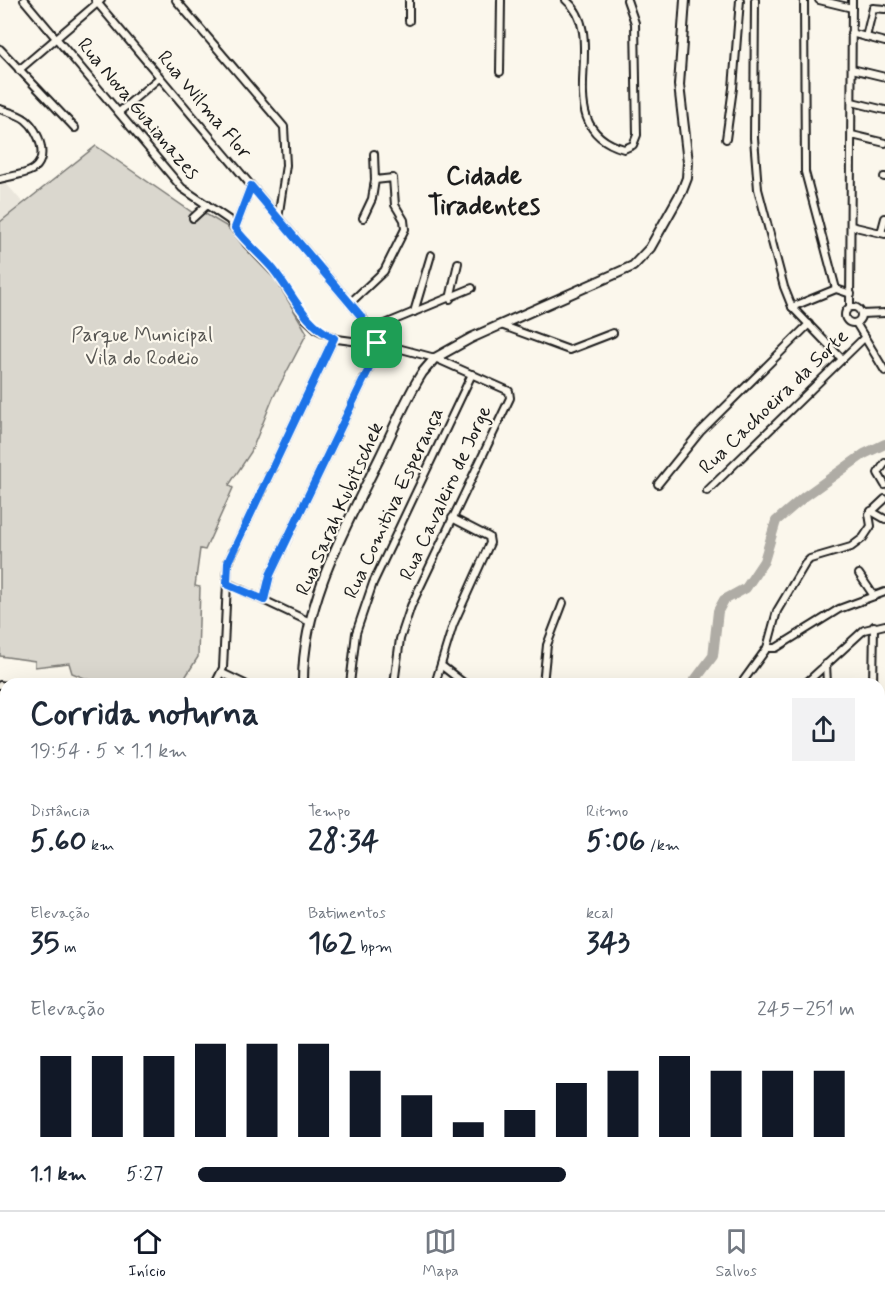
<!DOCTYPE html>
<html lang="pt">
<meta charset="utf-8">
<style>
body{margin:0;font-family:Mynerve,sans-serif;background:#f2f2f3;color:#1f2937;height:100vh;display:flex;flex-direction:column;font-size:22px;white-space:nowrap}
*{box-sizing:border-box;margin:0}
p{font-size:20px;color:#747a83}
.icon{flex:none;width:33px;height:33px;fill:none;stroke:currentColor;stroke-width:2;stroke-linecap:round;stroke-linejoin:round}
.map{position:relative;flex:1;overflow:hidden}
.panel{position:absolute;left:0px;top:678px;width:885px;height:532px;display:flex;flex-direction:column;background:#fff;border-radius:18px 18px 0 0;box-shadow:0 6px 24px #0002}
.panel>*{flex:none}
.pin{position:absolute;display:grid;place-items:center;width:51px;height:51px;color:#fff;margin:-26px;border-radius:12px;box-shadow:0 3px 9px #0006}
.round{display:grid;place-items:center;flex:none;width:63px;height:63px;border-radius:0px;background:#f2f2f3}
.overview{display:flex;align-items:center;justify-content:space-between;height:102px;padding:0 30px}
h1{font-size:33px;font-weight:700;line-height:45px}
.figures{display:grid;grid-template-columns:repeat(3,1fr);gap:9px;height:102px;padding:6px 30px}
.figures div{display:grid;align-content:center}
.figures b{font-size:30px;font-weight:700}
.figures small{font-size:16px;font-weight:400}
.figures p{font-size:16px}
.chart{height:168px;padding:12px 30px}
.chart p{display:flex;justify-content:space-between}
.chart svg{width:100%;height:108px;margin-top:6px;stroke:#111827;stroke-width:6}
ul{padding:0 30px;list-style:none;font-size:20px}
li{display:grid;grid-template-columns:96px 72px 1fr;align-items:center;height:45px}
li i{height:15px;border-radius:8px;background:#111827}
.menu{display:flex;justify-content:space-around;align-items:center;height:84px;border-top:2px solid #e0e1e3;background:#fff;font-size:16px;color:#747a83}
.menu a{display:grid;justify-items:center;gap:3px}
.menu .on{color:#111827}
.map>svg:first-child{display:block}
</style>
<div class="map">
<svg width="885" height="1210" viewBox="0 0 885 1210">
<rect width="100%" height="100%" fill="#fbf7ec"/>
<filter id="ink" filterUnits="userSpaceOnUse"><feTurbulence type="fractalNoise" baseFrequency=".0167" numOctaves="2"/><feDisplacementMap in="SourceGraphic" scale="12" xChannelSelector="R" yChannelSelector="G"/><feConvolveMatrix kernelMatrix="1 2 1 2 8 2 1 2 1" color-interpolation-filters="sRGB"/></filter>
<g filter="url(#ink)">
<polygon fill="#eae6dc" points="5,182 23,203 0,222 0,184"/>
<polygon fill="#dad7ce" stroke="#7b7a75" stroke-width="1.5" points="96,146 199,217 204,213 226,226 275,278 307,333 273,398 251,452 229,485 233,488 205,550 200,549 195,586 200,587 198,657 181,684 99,684 72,673 69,663 35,667 35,661 0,656 0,222"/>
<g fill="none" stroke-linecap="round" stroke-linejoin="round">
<polyline stroke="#afaca5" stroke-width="10" points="692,684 713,656 718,611 724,600 746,588 764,561 776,521 804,497 864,454 885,444"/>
<defs>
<g id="minor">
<polyline points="24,0 182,188 229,220 247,244 279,277 306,319 318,330 337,339 390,346 435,358 509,391 510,398 411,606 400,639 394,684"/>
<path d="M95,0L360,315C371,329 380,339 374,358L270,575L264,600"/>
<polyline points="176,0 284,127 286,165 278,219"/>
<polyline points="409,0 409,21"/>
<path d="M566,0C612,38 546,127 624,149L633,145L637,135L635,23L627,0"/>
<polyline points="755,0 754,138 758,189 784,287 792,307 842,359"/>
<polyline points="804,0 805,172 836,289"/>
<polyline points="819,0 852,8"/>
<polyline points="851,33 885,42"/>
<polyline points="866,37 873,8 885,9"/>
<polyline points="0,49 75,128"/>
<polyline points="852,69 885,77"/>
<polyline points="19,70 101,0"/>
<polyline points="500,72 501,0"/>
<polyline points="852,102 885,110"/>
<path d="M0,109C8,112 19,114 26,120C39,130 50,160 32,170C23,175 10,176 0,179"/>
<polyline points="119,112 159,78"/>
<polyline points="852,135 885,143"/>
<polyline points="726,139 733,88 740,0"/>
<polyline points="374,154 375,180"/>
<polyline points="884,177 885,177"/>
<polyline points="193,218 207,205"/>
<polyline points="851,226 885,234"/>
<polyline points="235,228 251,186"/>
<polyline points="881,233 885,218"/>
<polyline points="450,299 458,263"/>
<polyline points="350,303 384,271 405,229 404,220 395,205 393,178 375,180 372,199 363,218"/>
<circle cx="853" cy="315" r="8"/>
<polyline points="792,307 836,289 851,294"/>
<polyline points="850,307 852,0"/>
<polyline points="414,312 431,255"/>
<polyline points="861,314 885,313"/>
<polyline points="856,323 885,371"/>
<polyline points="501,325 569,350 613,333"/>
<polyline points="373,332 385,324 472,288"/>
<polyline points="885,463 878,473 885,485"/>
<polyline points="658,484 700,432 809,324"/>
<polyline points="707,491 865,337"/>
<polyline points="871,511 885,519"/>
<polyline points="859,574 874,596"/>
<polyline points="227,583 310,622"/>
<polyline points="767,648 776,648 839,609 885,592"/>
<polyline points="826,664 827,684"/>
<polyline points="442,666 465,684"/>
<polyline points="222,673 245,684"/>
<polyline points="215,684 223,668 228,562 334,338"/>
<polyline points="350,684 356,633 373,583 472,374"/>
<polyline points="435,684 453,625 490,543 489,537 452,518"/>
<polyline points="543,684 547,645 563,603"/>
<polyline points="741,684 767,648 777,611 805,564 810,559 851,547 863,538 871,526 869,514 885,499"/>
<polyline points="805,684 864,630 885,625"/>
<polyline points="873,684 874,626"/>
<polyline points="0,685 6,686"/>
<polyline points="0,703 6,702"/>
<polyline points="0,758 6,756"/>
<polyline points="879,796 885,796"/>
<polyline points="0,813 6,811"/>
<polyline points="0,839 6,841"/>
<polyline points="879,841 885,841"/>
<polyline points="879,888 885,888"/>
<polyline points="0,895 6,898"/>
<polyline points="879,1013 885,1011"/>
<polyline points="0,1069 6,1079"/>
<polyline points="879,1111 885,1110"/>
<polyline points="273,1204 275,1210"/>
<polyline points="322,1204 324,1210"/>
<polyline points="366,1204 368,1210"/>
<polyline points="720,1204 721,1210"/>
<polyline points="876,1204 876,1210"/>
<polyline points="178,1210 180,1204"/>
</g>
<g id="tertiary">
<path d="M303,684C302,604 344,530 379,459C393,431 405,400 422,373L435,358L471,338L633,266L650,248L682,191L687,178L688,162L679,85L685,0"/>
<polyline points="384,1210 387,1204"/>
<polyline points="509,1210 513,1204"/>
</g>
</defs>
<use href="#minor" stroke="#1c1c1c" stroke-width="10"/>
<use href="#tertiary" stroke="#1c1c1c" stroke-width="12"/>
<use href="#minor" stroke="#fbf7ec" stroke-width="6"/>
<use href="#tertiary" stroke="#fbf7ec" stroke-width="8"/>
</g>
</g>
<g fill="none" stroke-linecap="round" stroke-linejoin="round" filter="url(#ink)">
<defs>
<path id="route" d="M251,186L360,315L377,343L374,358L270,575L264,600L227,584L228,562L334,338C303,323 294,295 273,269C261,255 246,243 235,228Z"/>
</defs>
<use href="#route" stroke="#fff" stroke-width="12"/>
<use href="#route" stroke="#1a73e8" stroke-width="8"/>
</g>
<g text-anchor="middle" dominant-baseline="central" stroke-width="4.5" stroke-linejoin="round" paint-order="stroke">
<g font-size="20" fill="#1c1c1c" stroke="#fbf7ec">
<text transform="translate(204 105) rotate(50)">Rua Wilma Flor</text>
<text transform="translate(138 109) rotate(50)">Rua Nova Guaianazes</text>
<text transform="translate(774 402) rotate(-44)">Rua Cachoeira da Sorte</text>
<text transform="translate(446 493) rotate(-65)">Rua Cavaleiro de Jorge</text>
<text transform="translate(394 503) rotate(-65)">Rua Comitiva Esperança</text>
<text transform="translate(340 509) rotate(-66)">Rua Sarah Kubitschek</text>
</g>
<g font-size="20" fill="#555451" stroke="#fbf7ec">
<text x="142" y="335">Parque Municipal<tspan x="142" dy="23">Vila do Rodeio</tspan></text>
</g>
<g font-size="26" font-weight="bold" fill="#1c1c1c" stroke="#fbf7ec">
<text x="484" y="177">Cidade<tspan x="484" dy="30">Tiradentes</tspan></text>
</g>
</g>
</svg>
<div class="pin" style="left:377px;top:343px;background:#1e9e55"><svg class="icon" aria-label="arrive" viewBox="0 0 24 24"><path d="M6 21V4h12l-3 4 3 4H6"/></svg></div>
<section class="panel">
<div class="overview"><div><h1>Corrida noturna</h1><p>19:54 · 5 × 1.1 km</p></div><a class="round"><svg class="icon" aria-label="share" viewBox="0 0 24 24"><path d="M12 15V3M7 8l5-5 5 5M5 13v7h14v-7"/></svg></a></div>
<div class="figures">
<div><p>Distância</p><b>5.60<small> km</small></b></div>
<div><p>Tempo</p><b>28:34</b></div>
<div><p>Ritmo</p><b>5:06<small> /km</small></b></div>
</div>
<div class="figures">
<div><p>Elevação</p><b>35<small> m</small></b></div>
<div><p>Batimentos</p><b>162<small> bpm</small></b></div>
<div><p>kcal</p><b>343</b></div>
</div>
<div class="chart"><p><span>Elevação</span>245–251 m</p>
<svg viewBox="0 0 160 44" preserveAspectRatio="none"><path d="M5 44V11M15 44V11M25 44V11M35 44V6M45 44V6M55 44V6M65 44V17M75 44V27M85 44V38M95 44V33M105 44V22M115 44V17M125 44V11M135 44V17M145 44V17M155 44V17"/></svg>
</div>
<ul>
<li><b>1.1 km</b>5:27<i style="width:56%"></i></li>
</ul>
</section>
</div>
<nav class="menu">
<a class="on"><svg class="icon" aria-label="home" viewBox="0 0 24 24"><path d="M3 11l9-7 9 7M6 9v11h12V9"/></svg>Início</a>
<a><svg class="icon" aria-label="map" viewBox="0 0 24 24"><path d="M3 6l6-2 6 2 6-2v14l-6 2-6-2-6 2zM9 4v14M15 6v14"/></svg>Mapa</a>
<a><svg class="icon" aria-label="saved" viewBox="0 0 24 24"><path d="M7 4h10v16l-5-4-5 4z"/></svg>Salvos</a>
</nav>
